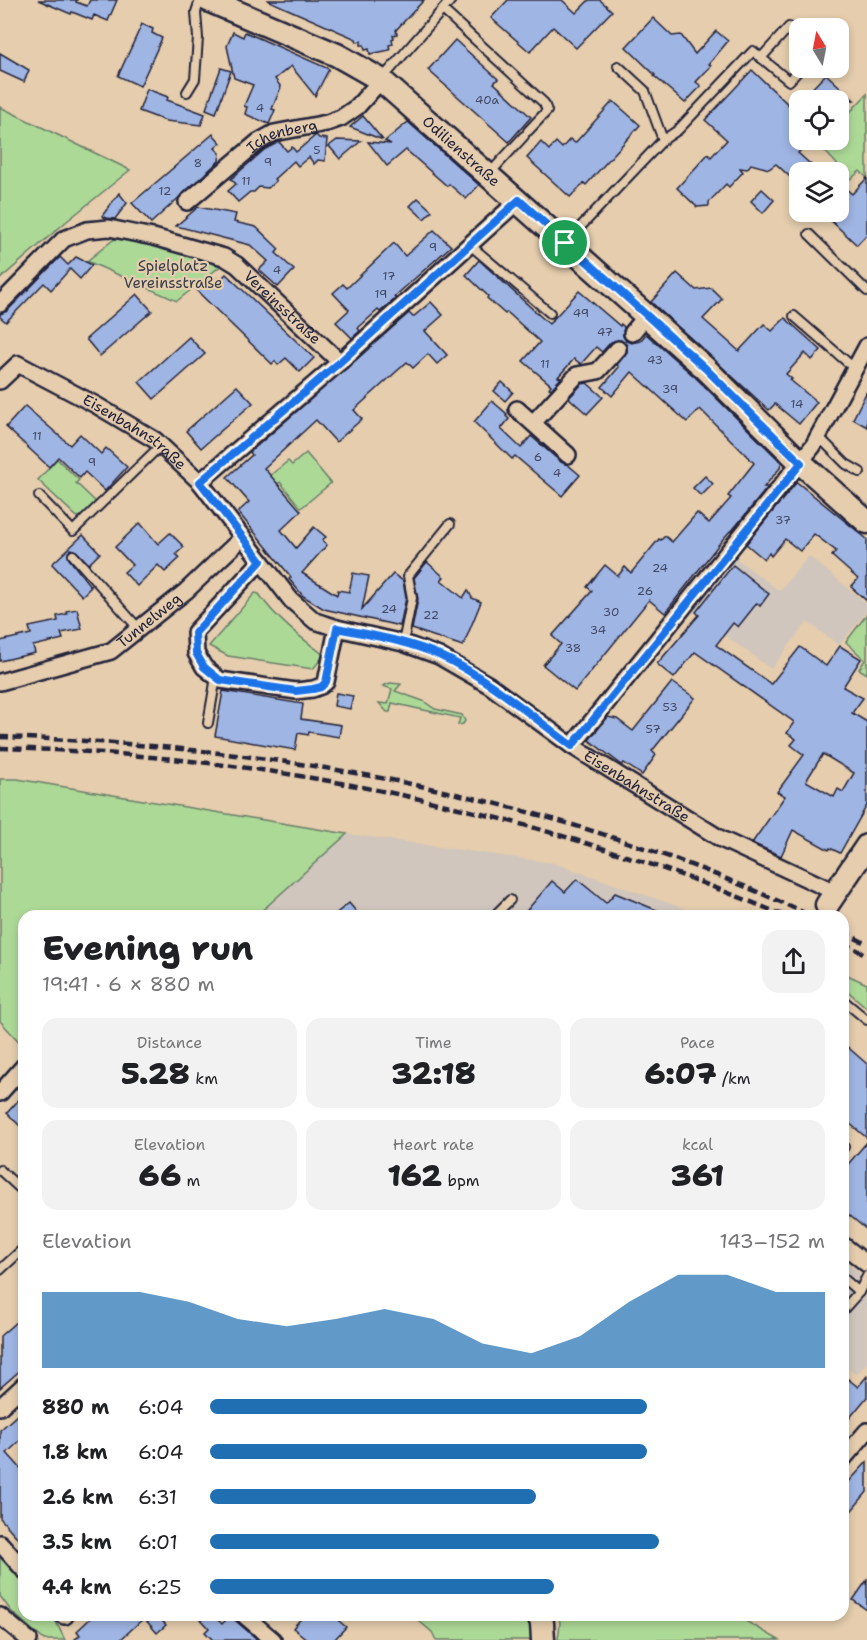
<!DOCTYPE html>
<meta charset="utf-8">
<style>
body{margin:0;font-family:"Shantell Sans",sans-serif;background:#f2f2f2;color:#202124;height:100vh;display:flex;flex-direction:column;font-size:22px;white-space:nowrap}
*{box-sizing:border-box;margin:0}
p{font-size:20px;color:#757577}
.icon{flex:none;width:33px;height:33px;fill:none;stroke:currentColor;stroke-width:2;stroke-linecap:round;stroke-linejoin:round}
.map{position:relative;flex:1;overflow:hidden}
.sheet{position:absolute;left:18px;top:910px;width:831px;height:711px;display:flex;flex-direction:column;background:#fff;border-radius:18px;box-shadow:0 3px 9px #0003}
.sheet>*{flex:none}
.needle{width:39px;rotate:350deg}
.fabs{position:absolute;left:789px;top:18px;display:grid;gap:12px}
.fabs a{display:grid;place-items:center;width:60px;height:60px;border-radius:12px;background:#fff;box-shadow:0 3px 9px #0003;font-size:30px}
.pin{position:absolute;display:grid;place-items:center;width:51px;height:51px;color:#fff;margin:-26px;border:3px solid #fff;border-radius:50%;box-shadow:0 2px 6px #0007}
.round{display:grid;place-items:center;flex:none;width:63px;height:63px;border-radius:18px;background:#f2f2f2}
.headline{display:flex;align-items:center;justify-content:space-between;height:102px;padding:0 24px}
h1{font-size:33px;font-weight:800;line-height:45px}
.stats{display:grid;grid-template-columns:repeat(3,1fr);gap:9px;height:102px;padding:6px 24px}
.stats div{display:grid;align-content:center;border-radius:15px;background:#f2f2f2;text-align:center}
.stats b{font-size:30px;font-weight:800}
.stats small{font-size:16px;font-weight:400}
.stats p{font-size:16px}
.chart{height:168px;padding:12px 24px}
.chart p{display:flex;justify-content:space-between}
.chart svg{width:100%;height:108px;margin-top:6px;fill:#1f6fb2;opacity:.7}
ul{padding:0 24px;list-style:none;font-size:20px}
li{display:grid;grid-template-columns:96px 72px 1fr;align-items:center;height:45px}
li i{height:15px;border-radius:8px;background:#1f6fb2}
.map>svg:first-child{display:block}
</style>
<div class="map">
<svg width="867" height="1640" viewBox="0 0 867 1640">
<rect width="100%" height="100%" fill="#e5cdad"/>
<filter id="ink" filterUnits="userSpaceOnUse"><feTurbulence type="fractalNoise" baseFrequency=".0167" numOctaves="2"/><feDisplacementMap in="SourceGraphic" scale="12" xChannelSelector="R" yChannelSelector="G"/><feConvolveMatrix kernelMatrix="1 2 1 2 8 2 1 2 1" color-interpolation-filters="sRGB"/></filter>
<g filter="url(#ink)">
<g fill="#d0c6bd">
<polygon points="733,556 779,591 809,556 867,604 867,611 839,645 807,622 771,669 691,610"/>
<polygon points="347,834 553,863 706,916 256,916"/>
<polygon points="843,1259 867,1279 867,1363 856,1375 843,1364"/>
</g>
<g fill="#add997" stroke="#687e69" stroke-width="1.5">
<polygon points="867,94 867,178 860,171 851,179 819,145 824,140 838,140 839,124"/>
<polygon points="0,107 130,170 67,221 0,279"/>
<polygon points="121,238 224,263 177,301 87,261 113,240"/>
<polygon points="306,453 331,483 301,508 280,482 268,492 261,483 288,461 292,465"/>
<polygon points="57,459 79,480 76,483 97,503 82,518 76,516 38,480"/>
<path d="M255,593L259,594C276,619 300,637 324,655L313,669L228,656L209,646Z"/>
<polygon points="867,614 867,674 859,669 865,660 846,642"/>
<polygon points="390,683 401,684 395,691 423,701 435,709 462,715 465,721 463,724 458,725 460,718 392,703 390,712 387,712 379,703 388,704 392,689 383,686"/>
<polygon points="0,779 17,779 347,834 256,916 24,916 24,1047 0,1021"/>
<polygon points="843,973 867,984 867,1008 843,987"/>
<path d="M0,1556L24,1583V1616H52C58,1623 60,1631 65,1640H44L11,1611L0,1596Z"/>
<polygon points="413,1616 529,1616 532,1627 531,1640 436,1640 432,1632"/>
<polygon points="559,1616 737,1616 779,1640 558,1640 560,1623"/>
</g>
<g fill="#9fb5e3" stroke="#22223b" stroke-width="1.5" fill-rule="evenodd">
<polygon points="38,0 77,0 76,2 87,6 90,0 117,0 108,21 94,15 92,20 72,12 71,14"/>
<polygon points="267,0 424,0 396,30 397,34 393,35 394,38 392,39 393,44 389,45 390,50 370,54 369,49 365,50 364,45 361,45 361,41 357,42 356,39"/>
<polygon points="508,0 562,0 576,13 589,0 600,0 612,11 576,48 553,27 530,52 491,18"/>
<polygon points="653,18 672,36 681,35 695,54 716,31 728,41 709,64 711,66 696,82 701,86 685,103 654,76 655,75 626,47"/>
<polygon points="142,24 153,29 152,33 162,38 140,86 118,76"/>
<polygon points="233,32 243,37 245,32 329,69 315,96 291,66 275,79 281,87 272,109 275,110 269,124 245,114 247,107 244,106 253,85 234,78 227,46"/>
<polygon points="455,40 498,79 494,83 531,117 509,142 428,70"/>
<polygon points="0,53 29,70 24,82 0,71"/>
<polygon points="221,68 231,71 216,113 206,109"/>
<polygon points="752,70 793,109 800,102 800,140 811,140 798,153 819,172 800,172 800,186 776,164 769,169 751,164 747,169 740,168 743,172 729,187 726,184 709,202 709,206 697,207 677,188 708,154 711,157 727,140 705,120"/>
<polygon points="826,74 854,100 801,100"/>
<polygon points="147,89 168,97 167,100 205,114 201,125 166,121 139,111"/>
<polygon points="613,101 640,125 586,185 584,183 570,197 527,158 541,142 549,150 556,142 562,148 570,139 575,143"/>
<polygon points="363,116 383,140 350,127"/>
<polygon points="408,122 479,185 466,199 449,184 447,186 406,150 387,166 368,142 391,144 385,141"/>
<polygon points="213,134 221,143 215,148 220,153 219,161 151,223 132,203"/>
<polygon points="316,135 319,138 327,139 325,161 318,160 314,164 309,157 298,166 294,161 274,179 276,181 268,188 259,187 254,192 250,192 238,202 228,191 236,184 231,179 264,150 279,142 287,151 292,147 296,152"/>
<polygon points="337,140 361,141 340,159 329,146"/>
<polygon points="867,178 867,234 857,245 827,217 832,212 838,212 838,182 852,194"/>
<polygon points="762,189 774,200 763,213 751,201"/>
<polygon points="119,193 127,203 115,219 106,218 102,216"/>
<polygon points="418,198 432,211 424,219 410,206"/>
<polygon points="198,207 236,214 234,222 256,227 279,249 276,253 294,270 278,287 259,270 268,261 250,245 176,226"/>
<polygon points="434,230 451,246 394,297 396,298 380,312 378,310 358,328 360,331 352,338 336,322 349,310 333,293 343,284 347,288 394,243 405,256"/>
<polygon points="60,257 68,265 76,257 92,265 80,279 70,269 51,290 44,283 6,322 0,317 0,314 7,311"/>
<polygon points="479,260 549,324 579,291 620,326 621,324 624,327 623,336 626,341 631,343 640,341 646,334 696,378 781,462 780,468 764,487 768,487 731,532 730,531 723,539 665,613 649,600 575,691 543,665 561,644 552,636 592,591 587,587 605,565 618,576 625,567 631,573 659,539 661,540 665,536 672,542 697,513 709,523 731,498 728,496 754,463 700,409 687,422 632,372 612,396 602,387 619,367 617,365 627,352 627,345 621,340 611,342 602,352 596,347 581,364 574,359 558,377 561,378 551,389 549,388 551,385 523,361 540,342 507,312 505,314 487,298 488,296 466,275"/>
<polygon points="677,273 696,290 711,288 722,299 703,319 739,351 764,324 772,331 785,318 821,350 812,360 805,353 786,374 792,379 790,380 817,402 799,424 775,404 769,410 651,302"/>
<polygon points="226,274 314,358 300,372 286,358 278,365 275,361 272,364 197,291 205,283 209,287 218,278 220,280"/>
<polygon points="137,294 152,311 100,356 86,339"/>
<polygon points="431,302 443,315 425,331 447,355 437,364 428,354 413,368 407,362 354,410 362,419 336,442 316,420 264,468 301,511 281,530 296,548 314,527 326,537 322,540 327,545 302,573 337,595 338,590 349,592 353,573 369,576 362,609 393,574 403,581 406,598 400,626 324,609 303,596 289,579 291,577 238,512 249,502 227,477 252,455 250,452 409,313 413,317"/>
<polygon points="189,337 205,354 154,399 139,382"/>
<polygon points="502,382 513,392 505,401 494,391"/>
<polygon points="587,383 603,397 587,414 569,398 582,384"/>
<polygon points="237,386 253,403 201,448 186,431"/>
<polygon points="867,391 867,427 853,419"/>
<polygon points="492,401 507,414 506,416 509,419 501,429 521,448 531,436 561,462 568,465 580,475 562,496 515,456 512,459 474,422"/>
<polygon points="25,406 70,445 80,434 101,454 106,448 127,467 105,491 85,472 80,478 58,457 49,467 6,427"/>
<polygon points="705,476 713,484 701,496 693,488"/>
<polygon points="796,483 798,483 867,539 867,601 851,587 858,579 832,556 836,551 814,534 800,551 785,539 771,556 769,553 764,559 746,544"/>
<polygon points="140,523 158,544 170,533 184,547 176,554 180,558 165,572 158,565 137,586 124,572 132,565 115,547"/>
<polygon points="83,535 100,553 89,564 75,550 71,549 68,553 69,559 91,587 82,596 52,564"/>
<polygon points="427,562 444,577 441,580 463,598 468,590 472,598 481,602 463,646 412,629 418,599 414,578"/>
<path d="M733,565L769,594L760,606L757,603L738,627L733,623L716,645L771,684L800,647L826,666L840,646L861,659L843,687L863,698L852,713L867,722V805L840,853L830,848L829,850L793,830L781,856L752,843L785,796L777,792L804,755L791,745L796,739L787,733L794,722L695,652L674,678L657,664L699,615L696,612ZM823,754L854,773L843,792L838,789L834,797L806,781Z"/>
<polygon points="77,609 82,629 61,633 63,639 33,646 35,653 0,661 0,641 31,634 29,627 58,621 57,616 67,614 66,611"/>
<polygon points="672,682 695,698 652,751 656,755 642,775 624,763 622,765 589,740 608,717 617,719 633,731"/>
<polygon points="223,691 303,704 301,719 341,725 339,737 309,732 308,735 298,733 295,750 215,736"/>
<polygon points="336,693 353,696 350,709 334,706"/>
<polygon points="577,879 606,903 615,893 671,916 522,916 552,881 565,892"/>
<polygon points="349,903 360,916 333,916"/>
<polygon points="843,1043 867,1064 867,1138 843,1118"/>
<polygon points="24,1094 24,1130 7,1113"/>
<polygon points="867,1142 867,1230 843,1210 843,1170"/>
<polygon points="24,1315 24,1367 0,1388 0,1336"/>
<polygon points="843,1375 858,1387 867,1376 867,1397 843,1426"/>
<polygon points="24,1409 24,1437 7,1453 24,1472 24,1545 0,1518 0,1430"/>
<polygon points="867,1462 867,1492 843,1521 843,1488"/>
<polygon points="867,1580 867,1610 853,1600"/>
<polygon points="93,1616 158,1616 166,1625 157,1633 144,1618 120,1640 74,1640 80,1635 77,1631"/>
<polygon points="198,1616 214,1616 222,1624 230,1616 258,1640 213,1640 205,1632 209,1628"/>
<polygon points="303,1616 343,1616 339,1621 346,1627 334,1640 308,1640 293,1628"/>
</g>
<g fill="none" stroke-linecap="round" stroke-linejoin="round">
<defs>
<g id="service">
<polyline points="444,11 544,103 547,111 528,131"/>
<polyline points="761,58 789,27"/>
<polyline points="618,66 645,91 663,140"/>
<polyline points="382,79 451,0"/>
<polyline points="187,92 195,79 198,38 196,12 200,0"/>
<polyline points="490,173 524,136"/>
<polyline points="809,234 867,291"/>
<polyline points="566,242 663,140 678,130 753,51 789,81 801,68"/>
<polyline points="470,245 550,313"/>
<polyline points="794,316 854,368"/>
<polyline points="819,437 846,464 860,472"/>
<polyline points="39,496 73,531 161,445"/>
<polyline points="73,555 139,629"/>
<polyline points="403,643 412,598 408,576 450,524"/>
<polyline points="208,723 216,677"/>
<polyline points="494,916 510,900"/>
<polyline points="843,1000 867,1020"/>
<polyline points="843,1148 844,1147"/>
<polyline points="0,1170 24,1192"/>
<polyline points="0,1270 24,1248"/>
<polyline points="843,1278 859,1292"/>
<polyline points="843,1310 859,1292 867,1276"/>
</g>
<g id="minor">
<path id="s1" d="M187,202L258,142L274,133L327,123L341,118L357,107L381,80"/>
<path id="s2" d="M0,304L64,239L87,230L109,228L153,237L224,257L237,265L340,362"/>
<polyline points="632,333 647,315"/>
<path id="s3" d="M0,381L18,364L96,405L155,440L200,482L291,600L315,621L337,628L403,643L439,656L489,685L572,746L721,839L835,892"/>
<polyline points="517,409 568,455"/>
<polyline points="533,423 577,375 598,371 618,349"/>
<polyline points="200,482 340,362 519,200"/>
<polyline points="261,561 195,632 196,653 204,667 220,680 296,691 313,689 321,686 326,682 337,628"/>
<path id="s4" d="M0,682L111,651L186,591L243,537"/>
<polyline points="572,746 813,446 867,346"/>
<polyline points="0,1093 24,1066"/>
<polyline points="843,1245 867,1264"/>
<polyline points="0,1407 24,1385"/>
<polyline points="843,1459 867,1431"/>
<polyline points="0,1543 24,1570"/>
<polyline points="0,1616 29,1640"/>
<polyline points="64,1616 65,1616"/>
<polyline points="245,1616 273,1640"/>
</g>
<g id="secondary">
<path id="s5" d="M208,0L337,55L381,80L705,368L801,463L867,522"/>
<polyline points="827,905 867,846"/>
<polyline points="539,1616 542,1623 543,1640"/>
</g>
</defs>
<use href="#service" stroke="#22223b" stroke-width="12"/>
<use href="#minor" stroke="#22223b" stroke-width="20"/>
<use href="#secondary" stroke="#22223b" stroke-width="27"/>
<use href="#service" stroke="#e5cdad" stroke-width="8"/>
<use href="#minor" stroke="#e5cdad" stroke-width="15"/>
<use href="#secondary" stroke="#e5cdad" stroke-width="22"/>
<g stroke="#22223b" stroke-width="4.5" stroke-dasharray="9 4.5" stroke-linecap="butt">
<path d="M0,737C280,746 557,796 811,916"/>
<path d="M0,748C272,755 535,810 785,916"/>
<polyline points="843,932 867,944"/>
<polyline points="843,943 867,955"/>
</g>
</g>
</g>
<g fill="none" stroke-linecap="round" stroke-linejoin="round" filter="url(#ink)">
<defs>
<path id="route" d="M519,200L705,368L801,463L572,746C530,715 487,677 439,655C407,641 371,635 337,628L326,682L321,687L313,689L296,691L220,680L204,667L196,653L195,633L261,561L200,482L340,362Z"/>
</defs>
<use href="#route" stroke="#fff" stroke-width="12"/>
<use href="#route" stroke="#1a73e8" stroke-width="8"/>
</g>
<g text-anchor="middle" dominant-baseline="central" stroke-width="4.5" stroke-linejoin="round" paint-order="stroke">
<g font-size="12" fill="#414765">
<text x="487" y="100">40a</text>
<text x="260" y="108">4</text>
<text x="317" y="150">5</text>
<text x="268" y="162">9</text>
<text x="198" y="163">8</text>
<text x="246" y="181">11</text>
<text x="165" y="191">12</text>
<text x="433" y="247">9</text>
<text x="277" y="270">4</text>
<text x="389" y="276">17</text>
<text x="381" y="294">19</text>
<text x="581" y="313">49</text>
<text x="605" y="332">47</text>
<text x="655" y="360">43</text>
<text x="545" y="364">11</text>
<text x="670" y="389">39</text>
<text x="797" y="404">14</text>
<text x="37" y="436">11</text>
<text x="538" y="457">6</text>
<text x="92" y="462">9</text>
<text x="557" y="473">4</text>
<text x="783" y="520">37</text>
<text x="660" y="568">24</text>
<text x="645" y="591">26</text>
<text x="389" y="609">24</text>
<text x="611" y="612">30</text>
<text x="431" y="615">22</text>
<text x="598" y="630">34</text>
<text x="573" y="648">38</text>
<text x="670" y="707">53</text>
<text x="653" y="729">57</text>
</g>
<g font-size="15" fill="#22223b" stroke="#e5cdad">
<text stroke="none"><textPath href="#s1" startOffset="118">Ichenberg</textPath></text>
<text stroke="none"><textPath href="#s5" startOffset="298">Odilienstraße</textPath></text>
<text stroke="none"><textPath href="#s2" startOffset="334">Vereinsstraße</textPath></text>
<text stroke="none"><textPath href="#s3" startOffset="160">Eisenbahnstraße</textPath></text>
<text stroke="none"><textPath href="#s4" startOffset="164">Tunnelweg</textPath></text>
<text stroke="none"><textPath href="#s3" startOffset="790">Eisenbahnstraße</textPath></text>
</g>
<g font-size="15" fill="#373d49" stroke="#e5cdad">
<text x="173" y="266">Spielplatz<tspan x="173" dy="17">Vereinsstraße</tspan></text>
</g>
</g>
</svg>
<div class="fabs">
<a><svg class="needle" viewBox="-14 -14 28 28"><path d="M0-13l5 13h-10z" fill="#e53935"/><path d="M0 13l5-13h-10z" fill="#757577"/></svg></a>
<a><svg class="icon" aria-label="locate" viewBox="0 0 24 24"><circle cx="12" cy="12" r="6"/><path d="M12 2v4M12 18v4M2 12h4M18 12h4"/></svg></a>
<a><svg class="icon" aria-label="layers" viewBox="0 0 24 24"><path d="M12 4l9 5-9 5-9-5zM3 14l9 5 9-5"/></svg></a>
</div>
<div class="pin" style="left:565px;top:243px;background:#1e9e55"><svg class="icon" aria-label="arrive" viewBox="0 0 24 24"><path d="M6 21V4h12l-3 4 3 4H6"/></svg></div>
<section class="sheet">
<div class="headline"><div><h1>Evening run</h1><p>19:41 · 6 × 880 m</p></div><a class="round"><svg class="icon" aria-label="share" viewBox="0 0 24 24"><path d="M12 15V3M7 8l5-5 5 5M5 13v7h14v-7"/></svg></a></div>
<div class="stats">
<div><p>Distance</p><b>5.28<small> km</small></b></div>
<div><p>Time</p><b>32:18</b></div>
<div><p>Pace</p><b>6:07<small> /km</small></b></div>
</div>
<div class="stats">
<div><p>Elevation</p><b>66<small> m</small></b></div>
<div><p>Heart rate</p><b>162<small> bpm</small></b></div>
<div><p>kcal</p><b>361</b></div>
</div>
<div class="chart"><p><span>Elevation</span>143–152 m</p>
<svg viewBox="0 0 160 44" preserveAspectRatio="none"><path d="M0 44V13L10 13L20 13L30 17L40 24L50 27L60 24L70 20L80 24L90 34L100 38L110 31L120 17L130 6L140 6L150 13L160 13V44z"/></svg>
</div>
<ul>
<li><b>880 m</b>6:04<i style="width:71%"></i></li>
<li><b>1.8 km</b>6:04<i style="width:71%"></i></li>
<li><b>2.6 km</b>6:31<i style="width:53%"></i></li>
<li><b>3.5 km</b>6:01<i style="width:73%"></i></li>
<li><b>4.4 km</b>6:25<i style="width:56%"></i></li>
</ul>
</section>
</div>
